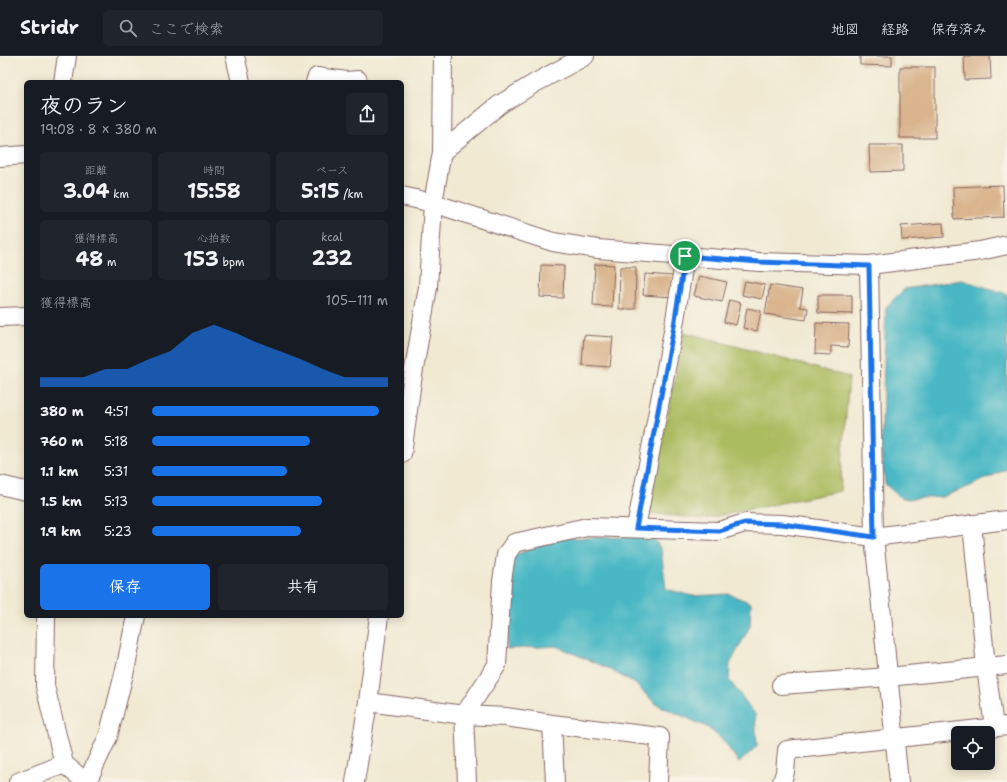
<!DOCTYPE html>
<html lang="ja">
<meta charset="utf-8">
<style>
body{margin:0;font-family:"Shantell Sans","Klee One",sans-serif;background:#20242c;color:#f1f3f6;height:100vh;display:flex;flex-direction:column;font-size:15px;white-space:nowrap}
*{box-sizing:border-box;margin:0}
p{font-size:13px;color:#9ea1a6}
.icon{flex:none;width:22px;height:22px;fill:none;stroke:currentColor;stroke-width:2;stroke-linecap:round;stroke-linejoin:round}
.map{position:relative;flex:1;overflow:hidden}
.side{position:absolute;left:24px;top:24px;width:380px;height:538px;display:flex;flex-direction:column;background:#171b24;border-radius:6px;box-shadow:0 2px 10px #0003}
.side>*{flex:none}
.buttons{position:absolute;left:951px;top:670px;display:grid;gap:8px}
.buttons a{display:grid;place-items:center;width:44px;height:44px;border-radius:6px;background:#171b24;box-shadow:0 2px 10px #0003;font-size:20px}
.pin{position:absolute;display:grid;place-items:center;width:34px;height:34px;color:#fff;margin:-17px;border:2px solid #fff;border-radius:50%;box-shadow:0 1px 4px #0007}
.round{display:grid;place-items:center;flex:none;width:42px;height:42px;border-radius:6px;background:#20242c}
.headline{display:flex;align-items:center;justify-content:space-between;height:68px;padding:0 16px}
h1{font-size:22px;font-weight:700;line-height:30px}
.figures{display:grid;grid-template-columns:repeat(3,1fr);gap:6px;height:68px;padding:4px 16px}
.figures div{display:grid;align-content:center;border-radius:6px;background:#20242c;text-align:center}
.figures b{font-size:20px;font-weight:700}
.figures small{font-size:11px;font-weight:400}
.figures p{font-size:11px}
.chart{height:112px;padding:8px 16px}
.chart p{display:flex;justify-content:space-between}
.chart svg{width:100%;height:72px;margin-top:4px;fill:#1a73e8;opacity:.7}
.cta{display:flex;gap:8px;margin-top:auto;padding:8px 16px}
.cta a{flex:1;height:46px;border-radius:6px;background:#1a73e8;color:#fff;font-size:16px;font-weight:700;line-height:46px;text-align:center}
.cta a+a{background:#20242c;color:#f1f3f6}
ul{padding:0 16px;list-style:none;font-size:13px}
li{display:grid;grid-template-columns:64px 48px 1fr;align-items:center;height:30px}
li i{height:10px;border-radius:5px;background:#1a73e8}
header{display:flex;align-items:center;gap:24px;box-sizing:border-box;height:56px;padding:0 20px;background:#171b24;border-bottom:1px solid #363941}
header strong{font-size:19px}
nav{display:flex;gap:22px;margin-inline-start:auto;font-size:14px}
.search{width:280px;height:36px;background:#20242c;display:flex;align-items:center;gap:10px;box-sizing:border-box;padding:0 14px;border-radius:6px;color:#9ea1a6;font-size:15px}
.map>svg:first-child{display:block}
</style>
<header>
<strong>Stridr</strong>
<div class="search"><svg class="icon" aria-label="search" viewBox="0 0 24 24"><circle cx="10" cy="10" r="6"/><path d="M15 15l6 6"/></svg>ここで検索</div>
<nav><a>地図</a><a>経路</a><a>保存済み</a></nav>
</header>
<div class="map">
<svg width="1007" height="726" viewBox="0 0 1007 726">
<rect width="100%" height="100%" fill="#f7f3e8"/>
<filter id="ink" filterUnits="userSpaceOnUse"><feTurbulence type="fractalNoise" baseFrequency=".025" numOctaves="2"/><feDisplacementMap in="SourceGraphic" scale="8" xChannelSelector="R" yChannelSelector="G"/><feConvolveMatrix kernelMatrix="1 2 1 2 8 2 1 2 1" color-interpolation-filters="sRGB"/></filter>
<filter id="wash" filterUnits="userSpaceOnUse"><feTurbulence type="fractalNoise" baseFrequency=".012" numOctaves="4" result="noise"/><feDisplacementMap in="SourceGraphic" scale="16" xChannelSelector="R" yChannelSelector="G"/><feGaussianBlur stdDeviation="0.9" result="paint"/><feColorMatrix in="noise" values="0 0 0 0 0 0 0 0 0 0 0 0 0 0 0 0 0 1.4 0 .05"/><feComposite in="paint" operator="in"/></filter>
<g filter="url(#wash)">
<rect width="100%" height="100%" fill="#f1e9d2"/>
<polygon fill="#abbb5e" stroke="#7a6d44" points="684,276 849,321 840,435 703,463 648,457"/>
<g fill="#4ab8c4" stroke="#4a6c78">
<polygon points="962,224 1007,238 1007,413 968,431 942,441 902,443 885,428 881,396 886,251 904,233"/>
<polygon points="653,481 661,494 666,533 693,540 729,538 751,547 750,570 730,608 729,624 755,658 757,690 739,707 724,685 707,671 656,648 634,627 605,611 556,590 507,593 509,501 561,482"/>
</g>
<g id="blocks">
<g fill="#d9b48d">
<polygon points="860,0 892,0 892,10 860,9"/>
<polygon points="964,0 990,0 991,23 965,24"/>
<rect x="900" y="11" width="35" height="71"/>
<polygon points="869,89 903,89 903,115 870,116"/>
<polygon points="1003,129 1004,161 954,163 953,131"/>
<polygon points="943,167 944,181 902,184 901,170"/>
<polygon points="595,208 614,209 612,251 593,250"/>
<polygon points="541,209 564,210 563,242 540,241"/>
<polygon points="620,211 636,211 635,253 619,253"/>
<polygon points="645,218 673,220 672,241 643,239"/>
<polygon points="699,220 727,226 722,246 694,240"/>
<polygon points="745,225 765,229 762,243 742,239"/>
<polygon points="770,229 803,234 800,251 808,252 806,264 765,258"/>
<polygon points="818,239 852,239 852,258 818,257"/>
<polygon points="729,244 741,247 736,269 724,266"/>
<polygon points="747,252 761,255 757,275 743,272"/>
<polygon points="816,267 849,268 848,291 831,290 831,299 815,298"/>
<polygon points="584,279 613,281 610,311 582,309"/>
</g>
</g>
</g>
<g filter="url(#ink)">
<use href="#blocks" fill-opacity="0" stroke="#846665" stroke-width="1"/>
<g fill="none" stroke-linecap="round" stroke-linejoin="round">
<defs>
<g id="minor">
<polyline points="235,0 241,26"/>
<polyline points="63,26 67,0"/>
<polyline points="315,26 317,21 347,25 358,24"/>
<polyline points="442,96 499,49 535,27 585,0"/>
<polyline points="0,101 26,99"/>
<polyline points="402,140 433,147 553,186 598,193 759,206 869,209 980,195 1007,189"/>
<polyline points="869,209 874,481 899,726"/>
<polyline points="0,261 26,260"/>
<polyline points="402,398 412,325 428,231 433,147 442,96 443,0"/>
<polyline points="0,429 26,435"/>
<polyline points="972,468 986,611 994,671"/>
<polyline points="636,472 674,270 685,200"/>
<polyline points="46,560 45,630 64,708 86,726"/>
<polyline points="781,629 888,621 1007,609"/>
<polyline points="368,646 464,659 506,661 552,668 660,681 658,726"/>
<polyline points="552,668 555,726"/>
<polyline points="18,726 64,708"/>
<polyline points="87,726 108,681 126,610 136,560"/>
<polyline points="355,726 368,646 379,560"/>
<polyline points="467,726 464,659 497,609 502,525 506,499 514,487 587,471 719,475 745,467 782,468 874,481 1007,464"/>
<polyline points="782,726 785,716 787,694 1007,670"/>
</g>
</defs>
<use href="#minor" stroke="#846665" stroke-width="20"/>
<use href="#minor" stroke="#fff" stroke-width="18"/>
</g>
</g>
<g fill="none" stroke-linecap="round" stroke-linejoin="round" filter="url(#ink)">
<defs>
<polygon id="route" points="685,200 759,206 869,210 874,481 782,468 745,467 719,475 636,472 674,270"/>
</defs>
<use href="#route" stroke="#fff" stroke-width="8"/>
<use href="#route" stroke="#1a73e8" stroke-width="5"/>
</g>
</svg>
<div class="buttons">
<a><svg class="icon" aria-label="locate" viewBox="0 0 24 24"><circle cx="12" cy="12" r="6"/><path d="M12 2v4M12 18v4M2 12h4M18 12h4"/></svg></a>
</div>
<div class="pin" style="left:685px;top:200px;background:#1e9e55"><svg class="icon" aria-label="arrive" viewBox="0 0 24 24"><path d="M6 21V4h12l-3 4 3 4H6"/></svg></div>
<section class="side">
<div class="headline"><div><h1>夜のラン</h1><p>19:08 · 8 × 380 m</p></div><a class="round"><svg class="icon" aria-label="share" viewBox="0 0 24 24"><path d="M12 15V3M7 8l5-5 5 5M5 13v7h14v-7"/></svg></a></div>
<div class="figures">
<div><p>距離</p><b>3.04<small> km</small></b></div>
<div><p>時間</p><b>15:58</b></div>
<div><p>ペース</p><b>5:15<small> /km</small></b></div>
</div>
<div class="figures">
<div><p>獲得標高</p><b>48<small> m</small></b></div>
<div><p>心拍数</p><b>153<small> bpm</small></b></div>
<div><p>kcal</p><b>232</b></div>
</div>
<div class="chart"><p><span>獲得標高</span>105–111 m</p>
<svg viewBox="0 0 160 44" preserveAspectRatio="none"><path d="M0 44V38L10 38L20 38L30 33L40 33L50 27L60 22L70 11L80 6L90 11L100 17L110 22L120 27L130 33L140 38L150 38L160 38V44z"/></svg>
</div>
<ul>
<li><b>380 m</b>4:51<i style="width:96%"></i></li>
<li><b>760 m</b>5:18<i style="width:67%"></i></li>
<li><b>1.1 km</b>5:31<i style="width:57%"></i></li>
<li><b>1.5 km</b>5:13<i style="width:72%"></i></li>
<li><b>1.9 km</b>5:23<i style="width:63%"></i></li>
</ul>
<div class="cta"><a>保存</a><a>共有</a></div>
</section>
</div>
